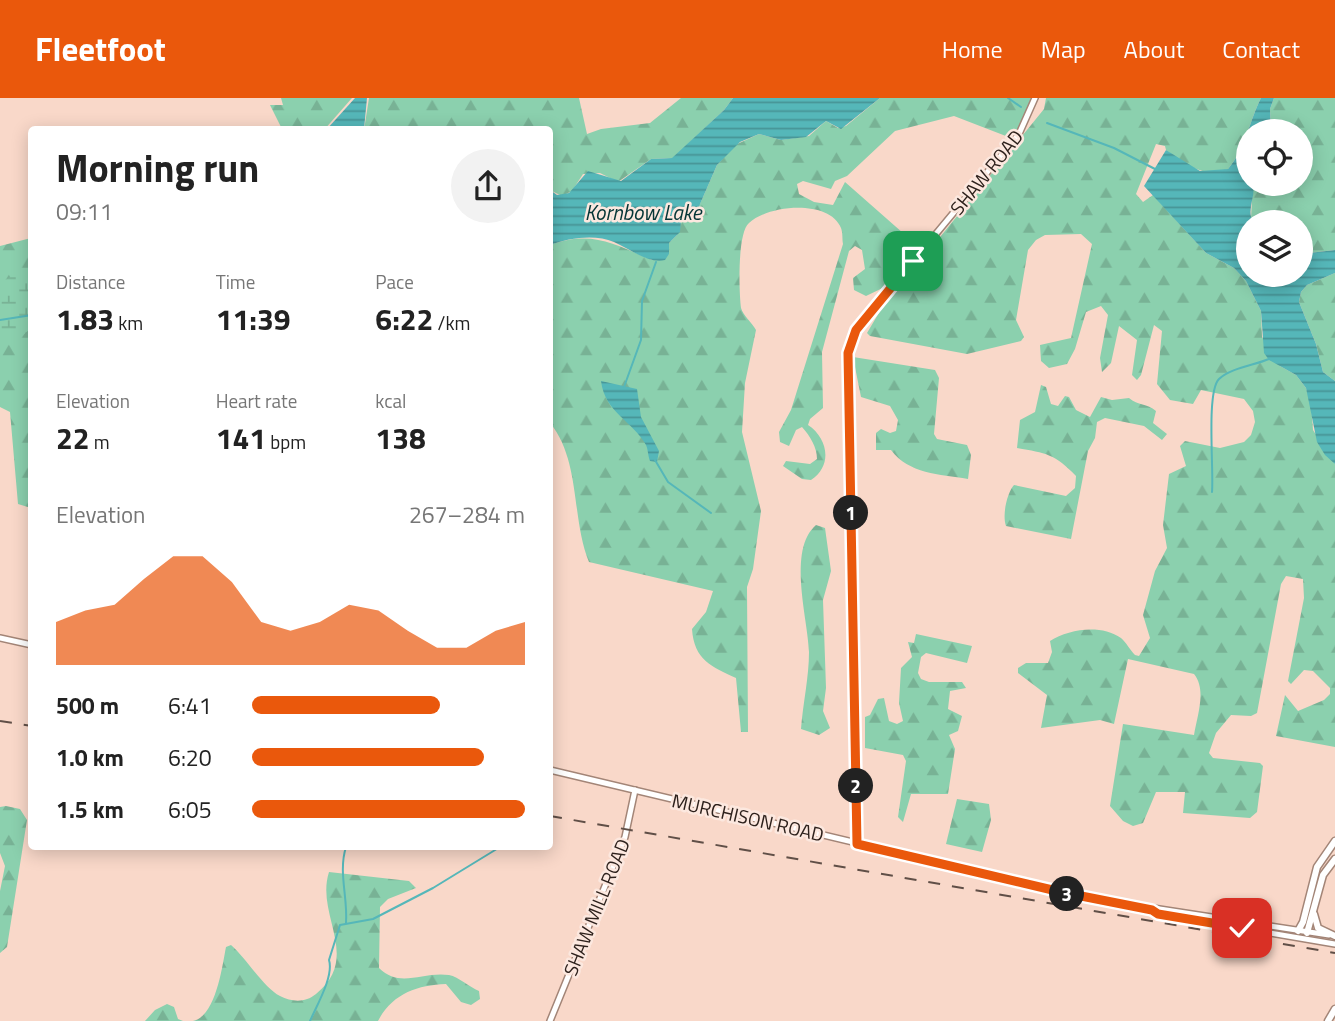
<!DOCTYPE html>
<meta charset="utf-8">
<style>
body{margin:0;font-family:"Titillium Web",sans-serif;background:#f2f2f2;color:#222;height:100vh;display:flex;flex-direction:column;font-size:26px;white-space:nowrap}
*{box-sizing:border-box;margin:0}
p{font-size:23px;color:#767676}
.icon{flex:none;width:38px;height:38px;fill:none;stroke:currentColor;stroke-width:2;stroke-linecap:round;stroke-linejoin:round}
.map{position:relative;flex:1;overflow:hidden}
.details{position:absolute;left:28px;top:28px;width:525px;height:724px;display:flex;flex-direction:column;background:#fff;border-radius:7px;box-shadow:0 4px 18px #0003}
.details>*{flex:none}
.tools{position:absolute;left:1236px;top:21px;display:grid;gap:14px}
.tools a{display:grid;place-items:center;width:77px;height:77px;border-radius:50%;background:#fff;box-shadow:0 4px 18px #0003;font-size:35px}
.pin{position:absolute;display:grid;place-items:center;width:60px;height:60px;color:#fff;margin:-30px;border-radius:14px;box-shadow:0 4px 10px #0006}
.km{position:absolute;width:35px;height:35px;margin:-18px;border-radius:50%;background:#222;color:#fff;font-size:19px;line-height:35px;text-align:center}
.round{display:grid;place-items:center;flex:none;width:74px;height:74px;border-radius:37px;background:#f2f2f2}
.headline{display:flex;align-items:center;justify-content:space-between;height:119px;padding:0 28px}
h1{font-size:38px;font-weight:700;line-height:52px}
.figures{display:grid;grid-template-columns:repeat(3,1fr);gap:10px;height:119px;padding:7px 28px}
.figures div{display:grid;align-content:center}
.figures b{font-size:30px;font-weight:700}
.figures small{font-size:19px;font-weight:400}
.figures p{font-size:19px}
.chart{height:196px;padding:14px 28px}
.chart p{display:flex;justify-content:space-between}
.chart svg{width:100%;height:126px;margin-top:7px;fill:#ea580c;opacity:.7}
ul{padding:0 28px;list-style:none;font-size:23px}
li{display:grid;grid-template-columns:112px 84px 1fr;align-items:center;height:52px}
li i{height:18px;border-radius:9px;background:#ea580c}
header{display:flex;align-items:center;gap:42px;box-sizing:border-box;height:98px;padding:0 35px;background:#ea580c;color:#fff}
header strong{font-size:33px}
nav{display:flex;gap:38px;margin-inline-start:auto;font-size:24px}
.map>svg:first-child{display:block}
</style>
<header>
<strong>Fleetfoot</strong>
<nav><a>Home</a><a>Map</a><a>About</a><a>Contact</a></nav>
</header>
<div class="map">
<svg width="1335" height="923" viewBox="0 0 1335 923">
<defs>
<pattern id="forest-firs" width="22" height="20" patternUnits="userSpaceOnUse" patternTransform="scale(1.75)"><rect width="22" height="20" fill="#8bd0ae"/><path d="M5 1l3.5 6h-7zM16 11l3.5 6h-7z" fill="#78b295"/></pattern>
<pattern id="wetland-marsh" width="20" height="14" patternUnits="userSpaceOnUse" patternTransform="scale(1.75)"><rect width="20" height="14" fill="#8bd0ae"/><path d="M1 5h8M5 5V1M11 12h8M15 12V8" fill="none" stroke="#78b295"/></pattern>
<pattern id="water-rules" width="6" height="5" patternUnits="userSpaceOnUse" patternTransform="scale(1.75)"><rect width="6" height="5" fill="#55b7b9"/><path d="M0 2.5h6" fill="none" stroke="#479496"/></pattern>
</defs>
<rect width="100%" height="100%" fill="#f9d8c9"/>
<g fill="url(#forest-firs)">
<polygon points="281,0 352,0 324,32 282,31 270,7 283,7"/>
<polygon points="369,0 579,0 587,36 601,31 650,25 681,0 733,0 724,12 673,60 651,61 618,84 600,75 583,76 572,93 562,98 550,92 550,32 364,32"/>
<path d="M880,0H1031L1019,30L1011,40L954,18L895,33L847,78L835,83L831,91L803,83L797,86L799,96L814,104L833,107L845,84L920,150L891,186L866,198L854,192L853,180L865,171L862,152L855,148L849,153L822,254L823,310L810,321L808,327C828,340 833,368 811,382L802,381L783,368L786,363L810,366L817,361C817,349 810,338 802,329L796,332L789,348L780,344L779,334L791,312L843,146C842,141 843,135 841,130C829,101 768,107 749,125C737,135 739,195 741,210C743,217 752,225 756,232L745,285L742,334L761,413L753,471L747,489L748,634H741L736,580C712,569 694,562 692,531L706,514L713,493L589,464C571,420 581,363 550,325V147C592,132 614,146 652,162L669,156V145L677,137L681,123L700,106L717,67L735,47L759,36L781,42L809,38L826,23L838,30L846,28Z"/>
<path d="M1046,0H1261C1248,26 1247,48 1228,71C1205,81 1184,66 1166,52L1165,48L1156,46L1136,96L1143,104L1153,97L1206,155L1234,170L1246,183L1261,213L1262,239L1280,268L1296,277L1306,290L1311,305L1313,332L1335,366V649L1276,638L1285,597L1298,613L1324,602L1330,596V590L1313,573L1304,572L1291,586L1288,583L1304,500L1303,481L1286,478L1281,486L1257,615L1251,618L1231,617L1216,635L1209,655L1213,660L1260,665L1263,668L1257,714L1250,720L1183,715L1185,694H1156L1143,725L1133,728L1123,723L1110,708L1123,626L1194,637C1197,618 1207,592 1194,576L1128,561L1114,626L1100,622L1041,630L1047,597L1018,575V570L1026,565H1048L1052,554L1050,543C1069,531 1101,526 1121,540C1126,544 1130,552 1135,557L1139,558L1150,540L1143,517L1155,473L1167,450L1163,427L1169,376L1186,368L1180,348L1185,343L1220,350L1244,344L1251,337L1255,324L1253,313L1244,301L1201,292L1193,306L1170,302L1157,286L1162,233L1154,227L1141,277L1137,282L1132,277L1137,242L1119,228L1111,265L1102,274L1100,260L1108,217L1101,208L1086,214L1075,251L1067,266L1049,270L1041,263L1040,247L1071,240L1092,146L1081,136L1045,137L1036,142L1028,152L1016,222L1024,239L1021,243L967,256L870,238L867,235L880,213L1044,11Z"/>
<polygon points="1274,0 1335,0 1335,152 1300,156 1300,124 1253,124 1251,120 1253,86 1300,86 1300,33 1271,33 1270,11"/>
<polygon points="31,140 31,410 18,406 10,314 0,309 0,148"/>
<polygon points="1335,175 1335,283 1323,274 1316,246 1299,204 1301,194 1307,187"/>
<path d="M853,259L935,272L939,280L934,336L937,341L967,347L971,357L968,381C939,376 909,376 891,352H876V335L881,331L890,335L896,333L898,322L890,308L861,299Z"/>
<path d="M1041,287L1046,289L1051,306L1058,308L1065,298L1069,299L1076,312L1090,319L1101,299L1112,302L1129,300C1138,308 1147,305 1156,313L1153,325L1167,336L1162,342L1144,328L1105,320L1097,324L1095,340L1088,353L1071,441L1006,428C1002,417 1007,395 1014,387L1066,398L1075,390L1076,378C1055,356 1046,355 1017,350L1020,322L1035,314Z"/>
<path d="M816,427L825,430L831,473L823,502L826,590L823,613L830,630L819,637L801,631C803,605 809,579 809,554C808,520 787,452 816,427Z"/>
<polygon points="916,536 972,548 967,565 926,555 921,559 918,575 921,581 929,584 962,584 966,590 950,593 948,611 962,618 958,633 949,637 955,651 948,696 911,696 903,724 898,719 906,663 903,657 865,650 865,619 870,617 878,601 884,600 889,623 897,626 903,623 899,605 901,570 912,559 908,544 914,545"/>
<polygon points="957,701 989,706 991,722 982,754 946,746"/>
<polygon points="6,708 20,711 27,722 7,849 0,855 0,793 5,768 0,755 0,709"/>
<path d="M329,774L409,783L416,790L388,801L380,809L379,870C400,891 423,873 449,877C459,879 469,889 479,893L480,901L471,907L461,904L446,886C417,887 392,896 378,923H193C216,918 222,869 226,849L231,847C246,860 264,890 280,898C292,904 305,905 316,896C362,859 315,817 329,774Z"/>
<polygon points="167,906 174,909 178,921 183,923 145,923 155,912"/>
</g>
<polygon fill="url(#wetland-marsh)" points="31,177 31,230 20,240 11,240 0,246 0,185 10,179"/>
<g fill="url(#water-rules)">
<polygon points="355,0 367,0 364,31 327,31"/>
<path d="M733,0H880L841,31L826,23L806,39L781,42L759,36L740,44L717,67L697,113L681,123L680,134L669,145V156L665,162C648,166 630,151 614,144C595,136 569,140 550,147V92L557,97L569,95L588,73L621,83L651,61L672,60L724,12Z"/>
<path d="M1261,0H1274L1270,11L1271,33H1248V86H1253C1256,100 1246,111 1253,124H1248V177H1300V156L1335,152V175L1307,187L1301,194L1299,204L1316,246L1323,274L1335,283V366L1325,357L1317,344L1306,290L1296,277L1269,262L1264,255L1261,213L1246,183L1234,170L1206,155L1144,88L1166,52L1200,73L1228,71C1247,48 1248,26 1261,0Z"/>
<path d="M601,283L637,291L641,319L659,353L657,364L650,363C648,358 648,351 646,347C633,323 605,315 601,283Z"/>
</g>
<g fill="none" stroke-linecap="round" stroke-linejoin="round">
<g stroke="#55b7b9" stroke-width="2">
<polyline points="1008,0 1021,9"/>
<polyline points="1047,25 1114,50 1155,71"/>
<polyline points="0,222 32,217"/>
<polyline points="624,289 641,242 642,203 656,164"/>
<polyline points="655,362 668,384 711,415"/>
<path d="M1212,394C1214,372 1206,294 1219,281C1230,270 1255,267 1269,261"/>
<path d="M346,825C348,799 338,774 346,749"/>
<path d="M310,923C317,907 334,878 329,862L340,827L373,821L433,790L500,749"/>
</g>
<defs>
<g id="major">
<polyline points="0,540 32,547"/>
<polyline points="550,672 1088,800 1329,837"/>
<polyline points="857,746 849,250 856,232 1019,36 1035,0"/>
<polyline points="1152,812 1158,816 1335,846"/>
<polyline points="550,923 625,739 635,692"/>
</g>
<g id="highway">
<polyline points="1314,816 1318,830 1335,838"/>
<polyline points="1298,833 1303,824 1317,769 1335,743"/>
<polyline points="1307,835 1323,777 1335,761"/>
<polyline points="1328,923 1335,911"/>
</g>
</defs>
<use href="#major" stroke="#a38577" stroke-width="8"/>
<use href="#highway" stroke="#a38577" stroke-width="9"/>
<use href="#major" stroke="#fff" stroke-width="5"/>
<use href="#highway" stroke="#fff" stroke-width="6"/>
<g stroke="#604f47" stroke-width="2" stroke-dasharray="12 12" stroke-linecap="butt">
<polyline points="0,623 32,628"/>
<polyline points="550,718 1335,855"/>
</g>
</g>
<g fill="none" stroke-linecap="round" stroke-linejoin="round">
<defs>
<polyline id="route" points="913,163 856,232 848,255 857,746 1061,794 1152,812 1158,816 1242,830"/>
</defs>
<use href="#route" stroke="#fff" stroke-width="14"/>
<use href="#route" stroke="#ea580c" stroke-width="9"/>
</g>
<g text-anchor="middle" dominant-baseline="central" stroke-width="5" stroke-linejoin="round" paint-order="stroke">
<g font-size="19" fill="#2d211c" stroke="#fce8df">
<text transform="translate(986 74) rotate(-51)">SHAW ROAD</text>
<text transform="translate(748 719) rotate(13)">MURCHISON ROAD</text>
<text transform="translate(596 809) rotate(-68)">SHAW MILL ROAD</text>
</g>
<g font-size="21" font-style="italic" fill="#053637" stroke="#fce8df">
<text x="643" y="114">Kornbow Lake</text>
</g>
</g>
</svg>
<div class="tools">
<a><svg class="icon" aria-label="locate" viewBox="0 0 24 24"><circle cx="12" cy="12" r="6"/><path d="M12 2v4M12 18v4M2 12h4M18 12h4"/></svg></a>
<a><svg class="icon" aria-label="layers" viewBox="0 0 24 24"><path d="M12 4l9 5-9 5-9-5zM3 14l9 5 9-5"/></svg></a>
</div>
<div class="pin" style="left:913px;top:163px;background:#1e9e55"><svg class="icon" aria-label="arrive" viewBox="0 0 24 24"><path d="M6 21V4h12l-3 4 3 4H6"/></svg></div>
<div class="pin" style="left:1242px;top:830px;background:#d93025"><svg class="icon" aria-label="check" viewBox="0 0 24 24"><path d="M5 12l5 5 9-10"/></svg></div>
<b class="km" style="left:851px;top:415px">1</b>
<b class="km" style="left:856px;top:688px">2</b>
<b class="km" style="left:1067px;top:796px">3</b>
<section class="details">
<div class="headline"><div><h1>Morning run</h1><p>09:11</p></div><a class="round"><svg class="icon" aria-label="share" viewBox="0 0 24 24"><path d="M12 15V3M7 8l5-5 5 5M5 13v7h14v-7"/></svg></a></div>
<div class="figures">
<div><p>Distance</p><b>1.83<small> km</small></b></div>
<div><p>Time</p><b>11:39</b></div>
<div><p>Pace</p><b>6:22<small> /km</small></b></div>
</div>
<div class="figures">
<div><p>Elevation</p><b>22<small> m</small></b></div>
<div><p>Heart rate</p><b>141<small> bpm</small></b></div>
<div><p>kcal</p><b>138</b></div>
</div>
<div class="chart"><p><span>Elevation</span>267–284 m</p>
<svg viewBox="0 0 160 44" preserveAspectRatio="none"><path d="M0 44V29L10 25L20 23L30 14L40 6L50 6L60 15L70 29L80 32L90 29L100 23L110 25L120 32L130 38L140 38L150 32L160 29V44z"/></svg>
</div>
<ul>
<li><b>500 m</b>6:41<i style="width:69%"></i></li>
<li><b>1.0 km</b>6:20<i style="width:85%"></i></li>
<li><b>1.5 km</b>6:05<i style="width:100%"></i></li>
</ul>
</section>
</div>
